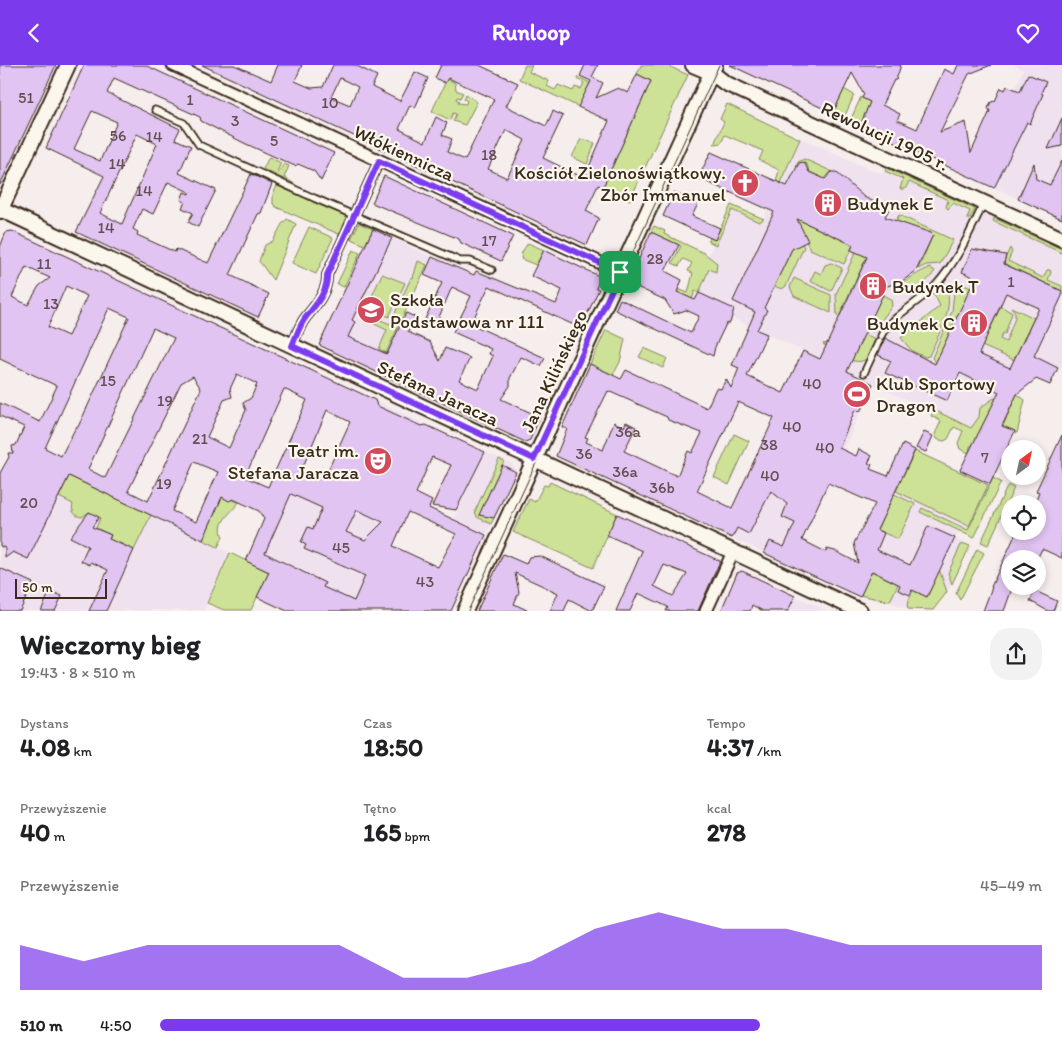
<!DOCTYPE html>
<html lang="pl">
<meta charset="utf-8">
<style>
body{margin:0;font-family:Itim,sans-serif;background:#f2f2f2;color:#202124;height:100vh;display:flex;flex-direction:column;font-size:19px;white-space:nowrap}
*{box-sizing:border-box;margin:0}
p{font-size:16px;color:#757577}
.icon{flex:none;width:28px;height:28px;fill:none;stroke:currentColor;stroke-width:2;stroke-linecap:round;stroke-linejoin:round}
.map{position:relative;height:546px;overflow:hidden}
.sheet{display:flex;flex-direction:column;background:#fff;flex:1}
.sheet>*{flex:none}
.needle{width:32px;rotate:33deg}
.tools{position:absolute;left:1001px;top:375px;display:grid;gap:10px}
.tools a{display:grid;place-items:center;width:45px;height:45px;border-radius:50%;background:#fff;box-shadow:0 2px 8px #0003;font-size:25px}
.scale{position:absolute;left:15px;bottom:12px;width:92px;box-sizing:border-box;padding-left:5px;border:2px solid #3b2a1e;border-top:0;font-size:14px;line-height:18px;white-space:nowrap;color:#3b2a1e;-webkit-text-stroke:4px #fbf7ec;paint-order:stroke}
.pin{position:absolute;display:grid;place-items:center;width:42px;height:42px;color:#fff;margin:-21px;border-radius:10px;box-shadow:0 2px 8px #0006}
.round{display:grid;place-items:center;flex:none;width:52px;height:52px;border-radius:20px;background:#f2f2f2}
.headline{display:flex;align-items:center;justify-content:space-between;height:85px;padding:0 20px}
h1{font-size:28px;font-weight:700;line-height:38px}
.stats{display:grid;grid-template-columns:repeat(3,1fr);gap:8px;height:85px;padding:5px 20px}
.stats div{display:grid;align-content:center}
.stats b{font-size:25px;font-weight:700}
.stats small{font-size:14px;font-weight:400}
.stats p{font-size:14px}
.chart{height:140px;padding:10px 20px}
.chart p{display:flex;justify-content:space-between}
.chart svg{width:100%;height:90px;margin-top:5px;fill:#7c3aed;opacity:.7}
ul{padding:0 20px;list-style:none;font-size:16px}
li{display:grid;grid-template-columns:80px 60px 1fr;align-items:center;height:38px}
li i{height:12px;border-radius:6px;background:#7c3aed}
header{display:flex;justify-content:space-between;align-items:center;height:65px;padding:0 20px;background:#7c3aed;color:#fff;font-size:22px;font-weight:700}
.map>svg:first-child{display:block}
</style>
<header><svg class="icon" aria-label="back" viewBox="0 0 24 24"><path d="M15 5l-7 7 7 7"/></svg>Runloop<svg class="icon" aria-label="heart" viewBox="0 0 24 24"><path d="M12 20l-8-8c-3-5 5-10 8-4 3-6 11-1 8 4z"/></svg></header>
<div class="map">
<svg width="1062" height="546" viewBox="0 0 1062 546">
<rect width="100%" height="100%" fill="#f6eded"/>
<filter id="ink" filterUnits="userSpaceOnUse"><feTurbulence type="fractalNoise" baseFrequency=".02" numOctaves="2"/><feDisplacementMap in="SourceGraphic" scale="10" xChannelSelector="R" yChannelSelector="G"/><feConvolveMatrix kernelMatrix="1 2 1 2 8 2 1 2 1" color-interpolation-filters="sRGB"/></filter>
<g filter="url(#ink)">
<g fill="#f0e1ee">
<polygon points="1014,0 1062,0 1062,154 974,113 1023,5"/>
<polygon points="801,73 876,107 881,108 887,103 1062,184 1062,304 1058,303 1050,320 1027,310 1021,328 1017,329 1003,361 1015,366 1007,382 873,319 790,500 732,473 816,292 692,234 711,195 708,191 731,140 764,154"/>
<polygon points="373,164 432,192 378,308 319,280"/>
<polygon points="372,334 432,363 350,545 246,496 284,411 329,432"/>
<polygon points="915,385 990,419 966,469 959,466 955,473 970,481 952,519 933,545 912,545 888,536 860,532 849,526"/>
<polygon points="485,387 512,399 516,407 486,470 454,454"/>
<polygon points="25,390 230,488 204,545 0,546 0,443"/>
<polygon points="795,531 826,545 788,546"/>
</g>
<g fill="#cde297" stroke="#84865a">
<polygon points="525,0 532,0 529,7 549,16 547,21 555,25 558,20 573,26 575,22 581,24 584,18 577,14 578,12 590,18 579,42 519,14"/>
<polygon points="641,0 666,0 688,10 630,135 603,122 651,16 637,9"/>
<polygon points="447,14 455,18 456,25 463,28 460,33 457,32 456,34 459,36 458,38 466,39 467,36 464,34 466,29 477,37 465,60 453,56 456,49 453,48 450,55 432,46"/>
<polygon points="844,24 854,30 844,53 833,48"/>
<polygon points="861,32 870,37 860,61 850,56"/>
<polygon points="727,39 800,74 775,129 780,118 776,116 779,105 759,95 763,86 725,70 721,78 714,79 724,57 720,54"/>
<polygon points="581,74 595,78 587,99 572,92"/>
<polygon points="269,92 281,98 277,107 279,107 284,99 289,101 284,112 296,120 263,104"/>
<polygon points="804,94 833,107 826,115 808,106 808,102 805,98 800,98 796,102 798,97"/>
<polygon points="887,103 975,144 970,154 967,154 970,146 953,138 948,144 946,142 948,135 909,117 905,124 900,124 903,114 885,106"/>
<polygon points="277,121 348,152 341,170 276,142 273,139 273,129"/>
<polygon points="731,140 764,154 759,157 732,145 716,180 708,176 710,173 715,175"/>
<polygon points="899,150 953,175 940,199 926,200 918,204 933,170 895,157"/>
<polygon points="793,152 853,180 844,199 810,184"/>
<polygon points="994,153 1062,184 1062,188 993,156"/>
<polygon points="287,154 296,159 273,215 259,196 265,180 273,176 282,159"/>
<polygon points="359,158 373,164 365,180 351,174"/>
<polygon points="654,161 665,166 664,169 704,188 717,198 716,207 709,204 699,228 695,226 692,234 677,227 678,224 688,228 693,208 688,206 692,198 683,194 679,201 672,198 681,181 651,167"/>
<polygon points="309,162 333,173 316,209 292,198"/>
<polygon points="798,171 804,182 786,221 782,224 774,221"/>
<polygon points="528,178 544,185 536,200 521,194 522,187"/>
<polygon points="858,182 869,187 855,217 862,221 861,223 853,220 839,252 837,251 836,229"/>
<polygon points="1010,183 1012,187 1008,196 1043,213 1047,205 1050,205 1051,207 1048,215 1062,221 1062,226 1003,198"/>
<polygon points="353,185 360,188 344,222 337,219"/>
<polygon points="418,196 427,200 386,288 379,284 387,265 362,253 364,248 390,259 411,213 413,213"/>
<polygon points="831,198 842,203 831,226 810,216 815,206 821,209 825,200"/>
<path d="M930,203L935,206C925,220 913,229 895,223C901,219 923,204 930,203Z"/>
<polygon points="382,209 405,218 389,252 367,242"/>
<polygon points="794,213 831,230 831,248 794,231 790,222"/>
<path d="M944,216C957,242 939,267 929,291L925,292L912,286L901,273L940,241L934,229Z"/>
<polygon points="957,217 971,223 936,298 932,293 952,246 954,227"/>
<polygon points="880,229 891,234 892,241 873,267 866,264"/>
<polygon points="1001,241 1012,248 1005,269 1003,268 1000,274 1006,277 1015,253 1015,247 1011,242 1034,253 1014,295 982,281"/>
<polygon points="606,265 625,274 620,297 613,310 590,299"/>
<path d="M864,269L876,274C873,280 871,288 867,293C857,304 832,286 823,279L827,278L854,290Z"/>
<polygon points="644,283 667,293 663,303 639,292"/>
<polygon points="1017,329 1025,335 1017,368 1003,361"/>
<polygon points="994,333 996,334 972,381 970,381 969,388 960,384 958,378 963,366 954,362 948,374 944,376 937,374 935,369 941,356 931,351 934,345 971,363 979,352 980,343"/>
<polygon points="734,369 749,376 729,420 714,412"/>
<polygon points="915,386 988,420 969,461 896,426"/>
<polygon points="499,394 504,396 481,446 494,453 491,459 477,452 475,446"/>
<path d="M69,411L151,450L134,485L120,478L108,477L111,470L96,463L100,453L89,447L82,452C74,451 71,446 73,439L59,432Z"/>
<polygon points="993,413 1001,417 974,473 920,447 922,443 968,465"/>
<polygon points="550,417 617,449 593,503 513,467 529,434 535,437 544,420 548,421"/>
<polygon points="1008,420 1014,423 988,480 981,477"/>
<polygon points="894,429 915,439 898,474 877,465"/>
<path d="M222,432L239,437C231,449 216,456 223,472L218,482L203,475Z"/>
<polygon points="965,479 970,481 952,519 948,508 961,480"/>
<polygon points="977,484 984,488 960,535 956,528"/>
<polygon points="230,488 269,507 251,545 224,545 207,538"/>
<polygon points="867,504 898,519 891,534 888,536 860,530"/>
<polygon points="939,504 947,527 933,545 908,544 907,540 913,525 927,532"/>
</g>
<g fill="#e1c4f2" stroke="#3b2a1e" fill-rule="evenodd">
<polygon points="0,0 56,0 0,120"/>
<path d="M84,0H145L334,88L321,116L314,106L298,99L295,101L244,78L201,56L200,52L114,13L107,28L180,64L175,74L191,81L179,108L216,125L198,162L188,157L193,148L182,143L185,137L181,135L184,127L189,129V127L168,117L153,149L142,144L133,164L138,167L137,170L175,187L176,184L208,198L251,109L272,119L261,148L258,149L230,210L269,229L258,252L76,167L104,111L46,83ZM92,46L117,57L100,96L74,84ZM137,69L157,79L122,159L100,148Z"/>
<path d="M202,0H234L271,16L278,0H302L295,16L311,23L323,22L333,0H355L377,11L372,22L400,36L415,7L428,13L415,43L410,40L399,64L425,77L436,52L447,58L442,70L452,74L447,87L465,95L494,34L448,13L445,18L435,13L441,0H479L518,18L506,41L546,61L553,46L563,51L543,93L584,113L609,56L578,42L591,16L580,11L585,0H598L592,12L603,18L596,33L618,23L628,28L637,9L651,16L603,122L598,120L586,146L599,153L587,180ZM340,13L358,22L350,40L331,32ZM506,65L525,75L507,113L488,104Z"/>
<polygon points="730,0 901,0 896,15 894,15 882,40 900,49 897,55 917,64 944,4 954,9 958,0 991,0 969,9 940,67 966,57 971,88 990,46 988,43 991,37 995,36 1001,23 1005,25 1007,21 1020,26 1028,9 1046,17 1041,28 1043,29 1030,59 1027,57 994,123 860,61 870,37 862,33 864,29 852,8 833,48"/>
<polygon points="1062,53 1062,81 1048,84"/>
<path d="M711,87L787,121L799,98L804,97L809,107L825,114L831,107H836L864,132L889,144L885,152L931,168L933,170L916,206L901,217L887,221L847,306L873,319L860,347L855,345L839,383L856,391L859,384L872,391L868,398L872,399L870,404L888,411L903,379L915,385L877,465L884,468L877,485L910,500L928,461L955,473L927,532L912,525L910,530L898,525L900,520L872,506L860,532L764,488L770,476L784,482L795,458L782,452L787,439L771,426L749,469L737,463L732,473L556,391L567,364L562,362L590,299L621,314L626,305L707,343L716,323L721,324L726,314L731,323L739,303L732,300L755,247L733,236L774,147L698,113ZM797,154L853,180L851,185L867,192L820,294L803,286L783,328L747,311L767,269L757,265L767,245L764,243L792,184L808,176ZM608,326L667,352L668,355L702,368L692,388L688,386L677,411L624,386L636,362L626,357L624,362L614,357L603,385L586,377L588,373L585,372ZM738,337L774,353L732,443L697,426ZM828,418L875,439L854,478L858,498L835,486L827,484L826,487L802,475Z"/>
<polygon points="1062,96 1062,154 1018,134 1034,98 1036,114 1050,120"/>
<polygon points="384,111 513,171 501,196 461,178 459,174 372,138"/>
<polygon points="674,127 698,139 692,151 720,163 715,175 663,151"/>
<polygon points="373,164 392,173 352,255 355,257 348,272 387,289 406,248 415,252 408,267 430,277 440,296 445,283 470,293 459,315 478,324 493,291 489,289 491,284 453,267 471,231 452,222 436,259 425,254 442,218 424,210 432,192 474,210 476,206 556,239 562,225 531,211 544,185 601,212 596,223 599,224 585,254 579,251 576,261 489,221 471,259 545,293 541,301 521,292 510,313 510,321 501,334 540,352 530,375 525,377 319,280"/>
<path d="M12,166L375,335L377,341L382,343L421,361L426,360L485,387L456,445L432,441L451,400L432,392L416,428L432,436L429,443L486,470L451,546H287L257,532L269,507L246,496L264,454L259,446L233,434L229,436L222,432L203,475L69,411L28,494L13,487L5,493V483L0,481V408L9,392L8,388H13L12,381L16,380L24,362L0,351V338L40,357L57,321L0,294V182L6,167ZM26,202L50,213L39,221L28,240L12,232ZM66,221L87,231L68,271L48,262ZM109,243L129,252L78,362H76L61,391L45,383ZM153,263L174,273L105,413L88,404ZM237,309L257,319L251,333L243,338L246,345L229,383L207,372L224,335L232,332L230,324ZM193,311L201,324L148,436L128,426L181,318ZM284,324L307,335L268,422L245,412ZM327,345L350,357L324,414L302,404ZM194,397L218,407L196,457L172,446ZM291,429L322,443L313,464L308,462L301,477L306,480L304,484L365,511L354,536L323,522L325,518L265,488ZM357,445L383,457L365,475L346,467ZM408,447L456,469L438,502L393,481Z"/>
<polygon points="651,167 679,180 665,206 682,215 677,227 695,235 699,228 734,244 730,258 726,259 715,282 713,291 615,245 620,234 691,268 699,251 686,245 674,249 665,235 628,218"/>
<path d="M972,184L1006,190L1004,199L1062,226V231L1034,291L1058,303L1050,320L1036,314L1017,329L1002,361L1015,366L990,419L960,405L999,327L960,308L947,336L885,308L891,296L878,290L885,273L935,299L975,213L962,207ZM1006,228L1039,243L1010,303L979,289Z"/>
<polygon points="924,367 933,371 926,387 916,383"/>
<polygon points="1062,370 1062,493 1042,484 1037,494 1010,494 1010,521 1013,521 1004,546 983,546 992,522 991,522 1017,466 1038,466 1038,439 1034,439 1039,427 1036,426"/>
<polygon points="502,400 516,407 494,453 479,450"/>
<polygon points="89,447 99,452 92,462 111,470 109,474 134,485 106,546 89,546 108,505 91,497 90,500 81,496 88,481 70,472"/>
<path d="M617,449L720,496L698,546H666L668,542L638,528L630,546H616L642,486L607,470ZM664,500L687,509L673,531L654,521Z"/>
<polygon points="503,489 526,499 529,492 540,491 604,521 592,546 569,534 564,546 550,546 558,528 515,508 519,527 514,539 529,546 477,546"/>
<polygon points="0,503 33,518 20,546 0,546"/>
<polygon points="742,506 795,531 788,546 763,546 752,540 750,546 721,546 737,508"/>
<polygon points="50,526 62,531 55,546 41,546"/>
<polygon points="1035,526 1057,536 1053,546 1048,546 1030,536"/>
</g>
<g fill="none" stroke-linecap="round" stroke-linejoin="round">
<defs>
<g id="service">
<polyline points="155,45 184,58 199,80 314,133 460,196 470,196 492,205"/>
<path d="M881,271C890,252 920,237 935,221C957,197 970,167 984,138"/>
<polyline points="864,308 879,276"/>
</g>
<path id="pedestrian" d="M292,281C296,272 300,259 306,252C316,240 328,226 327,210L379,96"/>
<g id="minor">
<polyline points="173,0 620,207"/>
<polyline points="706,546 733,487"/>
</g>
<g id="tertiary">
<polyline points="693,0 712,8 725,18 1062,174"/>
<polyline points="0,144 860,546"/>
<polyline points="0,146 68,0"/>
<polyline points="465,546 715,0"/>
</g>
</defs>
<use href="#service" stroke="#3b2a1e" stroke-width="9"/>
<use href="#pedestrian" stroke="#3b2a1e" stroke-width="12"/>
<use href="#minor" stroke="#3b2a1e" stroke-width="15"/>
<use href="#tertiary" stroke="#3b2a1e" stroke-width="18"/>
<use href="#service" stroke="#fbf7ec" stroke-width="5.5"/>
<use href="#pedestrian" stroke="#fbf7ec" stroke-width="9"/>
<use href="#minor" stroke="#fbf7ec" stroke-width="11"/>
<use href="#tertiary" stroke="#fbf7ec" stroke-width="14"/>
<polyline stroke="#3b2a1e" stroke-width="1" points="468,546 719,0"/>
</g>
</g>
<g fill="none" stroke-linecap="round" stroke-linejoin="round" filter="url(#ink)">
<defs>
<path id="route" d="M379,96L620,207L534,394L292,281C296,272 300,259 306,252C316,240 328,226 327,210Z"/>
</defs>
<use href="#route" stroke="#fff" stroke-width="10"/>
<use href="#route" stroke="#7c3aed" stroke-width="6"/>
</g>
<defs>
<symbol id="church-disc" viewBox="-11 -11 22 22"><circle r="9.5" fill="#d1495b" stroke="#fbf7ec"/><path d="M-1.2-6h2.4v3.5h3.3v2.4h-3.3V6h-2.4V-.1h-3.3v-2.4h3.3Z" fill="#fff"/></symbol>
<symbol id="building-disc" viewBox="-11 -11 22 22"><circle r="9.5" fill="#d1495b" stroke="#fbf7ec"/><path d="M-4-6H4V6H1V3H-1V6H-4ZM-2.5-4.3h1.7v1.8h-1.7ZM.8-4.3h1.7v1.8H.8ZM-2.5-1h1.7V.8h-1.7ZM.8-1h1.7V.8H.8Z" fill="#fff"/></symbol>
<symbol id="school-disc" viewBox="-11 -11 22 22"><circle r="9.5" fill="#d1495b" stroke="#fbf7ec"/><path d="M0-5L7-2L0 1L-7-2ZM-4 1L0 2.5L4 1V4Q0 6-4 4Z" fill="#fff"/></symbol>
<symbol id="stadium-disc" viewBox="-11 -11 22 22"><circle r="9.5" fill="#d1495b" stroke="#fbf7ec"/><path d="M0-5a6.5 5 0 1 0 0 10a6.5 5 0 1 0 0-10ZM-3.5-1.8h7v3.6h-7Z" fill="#fff"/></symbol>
<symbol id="theatre-disc" viewBox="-11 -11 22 22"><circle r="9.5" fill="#d1495b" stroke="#fbf7ec"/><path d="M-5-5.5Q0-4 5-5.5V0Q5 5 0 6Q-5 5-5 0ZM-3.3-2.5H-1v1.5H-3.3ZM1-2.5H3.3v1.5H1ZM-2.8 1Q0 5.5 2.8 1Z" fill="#fff"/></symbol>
</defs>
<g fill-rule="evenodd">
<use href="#church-disc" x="729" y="102" width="32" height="32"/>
<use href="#building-disc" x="812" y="122" width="32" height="32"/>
<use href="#building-disc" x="857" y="205" width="32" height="32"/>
<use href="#school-disc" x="355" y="229" width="32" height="32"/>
<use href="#building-disc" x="958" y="242" width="32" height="32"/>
<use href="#stadium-disc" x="841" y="313" width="32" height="32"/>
<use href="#theatre-disc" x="362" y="380" width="32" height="32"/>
</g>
<g text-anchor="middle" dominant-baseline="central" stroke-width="4.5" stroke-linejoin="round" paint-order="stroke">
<g font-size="16" fill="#645053">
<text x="26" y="32">51</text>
<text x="190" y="34">1</text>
<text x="330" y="37">10</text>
<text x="235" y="55">3</text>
<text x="118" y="70">56</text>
<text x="154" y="71">14</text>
<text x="274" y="75">5</text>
<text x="489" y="89">18</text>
<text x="117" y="98">14</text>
<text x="144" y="125">14</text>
<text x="106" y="162">14</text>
<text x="489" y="175">17</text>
<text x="655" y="193">28</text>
<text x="44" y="198">11</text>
<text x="1011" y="216">1</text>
<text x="51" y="238">13</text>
<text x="108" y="315">15</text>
<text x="812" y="318">40</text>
<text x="165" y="335">19</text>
<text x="792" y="361">40</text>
<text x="628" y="366">36a</text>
<text x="200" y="373">21</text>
<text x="769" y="379">38</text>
<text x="825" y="382">40</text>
<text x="584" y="388">36</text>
<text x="985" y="392">7</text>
<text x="625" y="406">36a</text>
<text x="770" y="410">40</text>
<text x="164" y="418">19</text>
<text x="662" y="422">36b</text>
<text x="29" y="437">20</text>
<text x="341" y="482">45</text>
<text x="425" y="516">43</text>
</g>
<g font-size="19" fill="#3b2a1e" stroke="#fbf7ec">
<text transform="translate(885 71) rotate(25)">Rewolucji 1905 r.</text>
<text transform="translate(404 88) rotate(25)">Włókiennicza</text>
<text transform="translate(554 306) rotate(-65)">Jana Kilińskiego</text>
<text transform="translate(438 328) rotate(25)">Stefana Jaracza</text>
</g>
<g font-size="19" fill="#3b2a1e" stroke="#fbf7ec" text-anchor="start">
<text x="726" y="107" text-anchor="end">Kościół Zielonoświątkowy.<tspan x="726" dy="22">Zbór Immanuel</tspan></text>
<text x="847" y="138">Budynek E</text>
<text x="892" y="221">Budynek T</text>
<text x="390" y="234">Szkoła<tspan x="390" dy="22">Podstawowa nr 111</tspan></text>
<text x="955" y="258" text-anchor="end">Budynek C</text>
<text x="876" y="318">Klub Sportowy<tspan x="876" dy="22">Dragon</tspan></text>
<text x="359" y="385" text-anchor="end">Teatr im.<tspan x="359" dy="22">Stefana Jaracza</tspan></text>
</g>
</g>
</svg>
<div class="tools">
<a><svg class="needle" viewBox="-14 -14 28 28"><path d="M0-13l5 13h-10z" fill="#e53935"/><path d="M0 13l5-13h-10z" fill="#757577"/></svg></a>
<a><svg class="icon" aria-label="locate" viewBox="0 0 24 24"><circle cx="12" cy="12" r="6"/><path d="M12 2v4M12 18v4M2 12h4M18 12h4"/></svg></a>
<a><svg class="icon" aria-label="layers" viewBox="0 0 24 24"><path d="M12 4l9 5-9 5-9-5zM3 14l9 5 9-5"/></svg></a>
</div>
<div class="scale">50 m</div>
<div class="pin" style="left:620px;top:207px;background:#1e9e55"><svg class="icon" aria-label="arrive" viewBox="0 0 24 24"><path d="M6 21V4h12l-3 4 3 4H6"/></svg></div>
</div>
<section class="sheet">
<div class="headline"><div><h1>Wieczorny bieg</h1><p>19:43 · 8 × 510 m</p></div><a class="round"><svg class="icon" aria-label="share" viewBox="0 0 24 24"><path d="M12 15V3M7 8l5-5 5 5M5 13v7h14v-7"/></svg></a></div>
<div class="stats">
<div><p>Dystans</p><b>4.08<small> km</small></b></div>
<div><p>Czas</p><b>18:50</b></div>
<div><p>Tempo</p><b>4:37<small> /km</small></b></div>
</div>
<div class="stats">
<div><p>Przewyższenie</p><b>40<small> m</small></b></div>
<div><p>Tętno</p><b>165<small> bpm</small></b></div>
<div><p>kcal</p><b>278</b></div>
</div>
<div class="chart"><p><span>Przewyższenie</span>45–49 m</p>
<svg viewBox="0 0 160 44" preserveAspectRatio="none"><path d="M0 44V22L10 30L20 22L30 22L40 22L50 22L60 38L70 38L80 30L90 14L100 6L110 14L120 14L130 22L140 22L150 22L160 22V44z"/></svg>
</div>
<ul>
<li><b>510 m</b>4:50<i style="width:68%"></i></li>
</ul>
</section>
